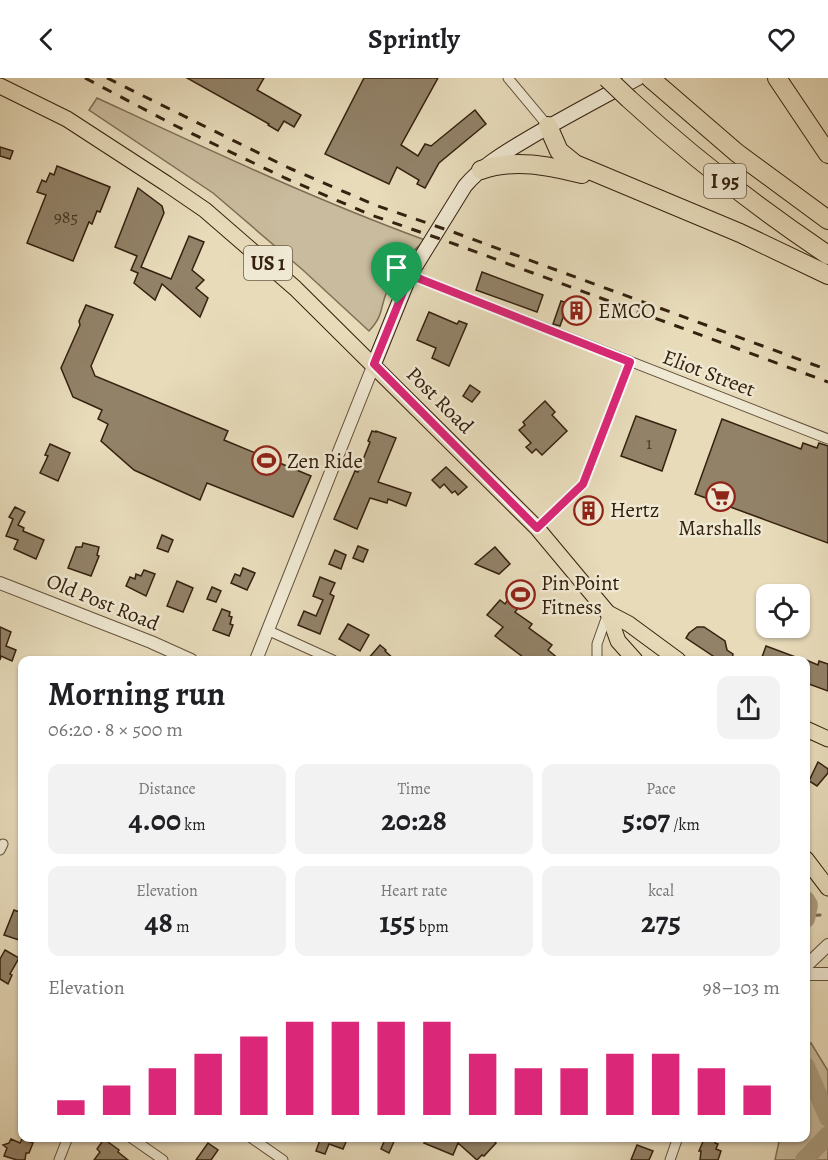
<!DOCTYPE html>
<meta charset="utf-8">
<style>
body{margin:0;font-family:Alegreya,serif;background:#f2f2f2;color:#202124;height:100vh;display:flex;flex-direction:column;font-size:22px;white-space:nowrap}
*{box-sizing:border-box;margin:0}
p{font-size:20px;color:#757577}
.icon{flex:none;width:33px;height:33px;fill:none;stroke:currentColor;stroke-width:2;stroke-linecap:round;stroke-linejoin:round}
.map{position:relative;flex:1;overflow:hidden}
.details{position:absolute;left:18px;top:578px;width:792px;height:486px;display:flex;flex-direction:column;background:#fff;border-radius:12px;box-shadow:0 2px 4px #0004}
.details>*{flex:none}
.buttons{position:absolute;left:756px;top:506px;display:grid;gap:12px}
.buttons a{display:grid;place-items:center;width:54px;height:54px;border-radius:12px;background:#fff;box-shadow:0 2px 4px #0004;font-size:30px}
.pin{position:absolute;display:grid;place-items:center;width:51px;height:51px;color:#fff;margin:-62px -26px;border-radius:50% 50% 50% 0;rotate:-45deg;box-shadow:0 0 6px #0007}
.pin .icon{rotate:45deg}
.round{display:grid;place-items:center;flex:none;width:63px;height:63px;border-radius:12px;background:#f2f2f2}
.summary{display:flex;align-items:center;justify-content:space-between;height:102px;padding:0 30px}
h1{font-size:33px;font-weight:700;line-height:45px}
.figures{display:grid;grid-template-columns:repeat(3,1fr);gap:9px;height:102px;padding:6px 30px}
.figures div{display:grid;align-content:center;border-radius:12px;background:#f2f2f2;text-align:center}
.figures b{font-size:30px;font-weight:700}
.figures small{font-size:16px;font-weight:400}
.figures p{font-size:16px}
.chart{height:168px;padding:12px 30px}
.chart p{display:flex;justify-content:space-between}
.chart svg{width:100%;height:108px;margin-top:6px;stroke:#db2777;stroke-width:6}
header{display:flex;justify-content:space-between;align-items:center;height:78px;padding:0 30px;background:#fff;font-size:27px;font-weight:700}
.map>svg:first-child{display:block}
</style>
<header><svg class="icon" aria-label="back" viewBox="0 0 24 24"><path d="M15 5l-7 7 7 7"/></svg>Sprintly<svg class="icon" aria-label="heart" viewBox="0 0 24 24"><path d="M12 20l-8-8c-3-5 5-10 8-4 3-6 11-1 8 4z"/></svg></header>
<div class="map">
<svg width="828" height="1082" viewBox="0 0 828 1082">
<rect width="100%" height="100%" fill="#e7dbba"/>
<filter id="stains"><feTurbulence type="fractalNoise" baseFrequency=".00333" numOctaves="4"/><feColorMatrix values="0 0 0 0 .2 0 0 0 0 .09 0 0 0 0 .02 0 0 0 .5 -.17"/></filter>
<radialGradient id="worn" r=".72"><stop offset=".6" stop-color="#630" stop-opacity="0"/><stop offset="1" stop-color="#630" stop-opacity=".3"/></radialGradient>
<g fill="#c9bb9d" stroke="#7f6e56" stroke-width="1.5">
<path d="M97,20C205,70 313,121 425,162C409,176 397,191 388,211C379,230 385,236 369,253L304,193L213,115L89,32Z"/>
<polygon points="811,965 828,993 828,1082 775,1082 780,1059 806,1059 806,970"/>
</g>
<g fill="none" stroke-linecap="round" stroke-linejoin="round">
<polyline stroke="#7b6b53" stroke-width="3" points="807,838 820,837"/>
<g stroke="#aa9c80" stroke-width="18">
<polyline points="806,822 809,827 806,841"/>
<polyline points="806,988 828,1040"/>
<polyline points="804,1082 828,1057"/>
</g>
</g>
<g fill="#928268" stroke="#35210f" stroke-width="1.5">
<polygon points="187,0 264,0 257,12 301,37 294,49 284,43 278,53 268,47 269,46"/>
<polygon points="364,0 438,0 401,67 418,78 425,66 431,68 475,32 486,46 439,85 425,110 417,106 419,102 397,89 389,106 325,76"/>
<polygon points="0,69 13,73 10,81 0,78"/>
<polygon points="57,88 110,109 100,134 97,133 92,146 89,144 73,183 27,165 46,117 37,114 42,102 46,104 50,95 54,97"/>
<polygon points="138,110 162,128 164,135 141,189 171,201 189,158 204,164 192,192 204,202 196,210 208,220 200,239 162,206 155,222 134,205 138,195 131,192 137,178 115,169"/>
<polygon points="482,194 543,217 537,234 476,212"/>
<polygon points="561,223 588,231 584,241 565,234 560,248 553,246"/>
<polygon points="86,227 113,237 91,288 95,298 228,353 224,362 311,398 293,439 207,405 200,422 134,392 101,363 108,346 98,341 102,332 73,319 61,290 80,247 79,243"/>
<polygon points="429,234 457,246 459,243 467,246 449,288 432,280 436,270 417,262"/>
<polygon points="470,307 480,314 472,324 463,318"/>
<polygon points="545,323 555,334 552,337 567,353 542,377 536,371 532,375 526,369 531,365 519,352 525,347 523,344"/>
<polygon points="636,338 676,352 662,393 621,378"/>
<polygon points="722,341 801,371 803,365 817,370 819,365 828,368 828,465 695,416"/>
<polygon points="372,353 376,354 376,353 396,360 378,404 411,415 406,428 388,421 387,425 370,420 357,451 334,441 355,393 358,394 370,364 368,363"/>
<polygon points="50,366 70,375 58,403 40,395 48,378 45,377"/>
<polygon points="446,389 467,409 458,417 455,413 452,415 444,406 440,410 432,402"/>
<polygon points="584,421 591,424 602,434 592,444 576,429"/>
<polygon points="15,429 25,434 18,447 24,450 23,453 44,462 36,481 14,471 18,462 6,458 13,441 9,439"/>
<polygon points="162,457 173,462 168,474 157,470"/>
<polygon points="83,465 99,469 97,477 99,478 91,498 68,490 76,469 82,469"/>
<polygon points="358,468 368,472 363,484 353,480"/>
<polygon points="495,469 510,486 499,496 475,486"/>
<polygon points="335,472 346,477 341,491 329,486"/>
<polygon points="243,490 255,495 247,512 231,505 235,496 240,498"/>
<polygon points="144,492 155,496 146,518 126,508 130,499 135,501 136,496 141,498"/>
<polygon points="320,499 335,505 330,516 334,518 320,556 298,547 304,533 316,538 323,522 313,518"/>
<polygon points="177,503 193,510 183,534 167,528"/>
<polygon points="212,509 221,513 216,524 207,521"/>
<polygon points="517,509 528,518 515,534 532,546 529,550 552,567 548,572 560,582 527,582 495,558 503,549 487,537 500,522 505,526"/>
<polygon points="222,531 230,534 229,538 232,539 230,546 233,547 229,558 213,552"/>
<polygon points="348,546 369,557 360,573 339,561"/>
<polygon points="0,549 11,554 6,568 16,572 12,583 1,578 0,582"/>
<polygon points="697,549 704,549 725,563 727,572 733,576 732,582 719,582 686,560 689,555"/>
<polygon points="380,567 386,572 385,573 395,582 367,582"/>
<polygon points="766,568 801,581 801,582 761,582"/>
<polygon points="806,582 818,587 819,583 828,586 828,613 806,605"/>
<polygon points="818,684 828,691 828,695 817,708 809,703"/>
<polygon points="14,832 22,835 22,863 4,857"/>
<polygon points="5,872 19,880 10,896 12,897 8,906 0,901 0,881"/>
<polygon points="313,1059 348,1059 343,1071 329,1066 325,1076 316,1073 320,1062"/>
<polygon points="386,1059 396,1059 389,1075 381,1071"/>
<polygon points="427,1059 460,1059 468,1063 472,1059 498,1059 494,1063 496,1065 484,1078 482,1077 477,1082 458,1065 453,1077 424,1065"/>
<polygon points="705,1059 717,1059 715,1065 718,1066 716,1071 721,1073 718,1082 700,1082 701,1073 699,1073"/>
<polygon points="11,1061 20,1065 22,1061 33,1065 29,1075 26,1075 25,1082 17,1082 4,1078 7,1070 3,1067 9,1065"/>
<polygon points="104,1061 119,1072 118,1074 128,1082 94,1082 100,1074 97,1071"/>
<polygon points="208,1065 218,1072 211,1082 196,1082"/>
<polygon points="637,1067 653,1073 649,1082 631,1082"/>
</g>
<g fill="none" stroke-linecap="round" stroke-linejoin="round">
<defs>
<g id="minor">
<polyline points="508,0 548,48"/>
<polyline points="410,197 828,361"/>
<polyline points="537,450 583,406 630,284"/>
<polyline points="267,552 333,582"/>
<polyline points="597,582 597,566 608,535"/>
<polyline points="0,772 3,766"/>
<polyline points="130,1059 163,1082"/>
<polyline points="250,1059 283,1082"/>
<polyline points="59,1082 68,1059"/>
<polyline points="670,1082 678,1059"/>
</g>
<g id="tertiary">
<polyline points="0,505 151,564 191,582"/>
<polyline points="256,582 374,286"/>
<polyline points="806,888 828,867"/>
<polyline points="806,896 828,896"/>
</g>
<path id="secondary" d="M374,286L410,197L465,108C481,89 502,76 524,63C561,41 599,21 638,0"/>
<g id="primary">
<polyline points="0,8 67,41 167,106 205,132 295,210 537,450 608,535 618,563 635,582"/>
<polyline points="608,535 629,546 678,582"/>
<polyline points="806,651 828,661"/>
<polyline points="806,781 828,810"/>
</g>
<g id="motorway">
<polyline points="650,0 737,75 828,142"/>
<polyline points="777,0 828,76"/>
<path d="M629,21C691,78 758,130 828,177"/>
<polyline points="548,48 559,73 575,86 740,155 828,197"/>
<path d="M481,92C515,80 549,88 582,96"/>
</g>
</defs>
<use href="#minor" stroke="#62503a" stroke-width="11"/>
<use href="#tertiary" stroke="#62503a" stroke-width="14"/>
<use href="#secondary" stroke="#35210f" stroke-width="16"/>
<use href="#primary" stroke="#35210f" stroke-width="17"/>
<use href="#motorway" stroke="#35210f" stroke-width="20"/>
<use href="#minor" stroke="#efe8d2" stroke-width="9"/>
<use href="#tertiary" stroke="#efe8d2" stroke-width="12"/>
<use href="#secondary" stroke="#efe8d2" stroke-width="14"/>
<use href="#primary" stroke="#e7dbba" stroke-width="15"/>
<use href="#motorway" stroke="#e7dbba" stroke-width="18"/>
<g stroke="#35210f" stroke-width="3" stroke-dasharray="10 10" stroke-linecap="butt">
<polyline points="85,0 174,47 285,100 371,137 449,164 828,304"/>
<polyline points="107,0 289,90 375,127 453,154 828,292"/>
</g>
<defs>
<polyline id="motorway-bridge" points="607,0 629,21"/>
</defs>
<use href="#motorway-bridge" stroke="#35210f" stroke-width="20" stroke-linecap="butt"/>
<use href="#motorway-bridge" stroke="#e7dbba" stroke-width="18"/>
</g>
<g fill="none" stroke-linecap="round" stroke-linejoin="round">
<defs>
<polygon id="route" points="410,197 630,284 583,406 537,450 374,286"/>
</defs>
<use href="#route" stroke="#fff" stroke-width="12"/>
<use href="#route" stroke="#db2777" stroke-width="8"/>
</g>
<defs>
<symbol id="building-ring" viewBox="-11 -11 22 22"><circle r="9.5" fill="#efe8d2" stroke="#8f2418" stroke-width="1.5"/><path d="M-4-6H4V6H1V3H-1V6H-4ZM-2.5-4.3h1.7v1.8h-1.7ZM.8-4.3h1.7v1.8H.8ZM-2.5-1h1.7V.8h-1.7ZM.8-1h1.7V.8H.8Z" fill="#8f2418"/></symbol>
<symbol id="stadium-ring" viewBox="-11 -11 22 22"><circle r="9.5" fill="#efe8d2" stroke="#8f2418" stroke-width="1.5"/><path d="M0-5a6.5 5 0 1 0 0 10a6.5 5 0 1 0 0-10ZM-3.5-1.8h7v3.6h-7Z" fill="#8f2418"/></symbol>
<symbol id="supermarket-ring" viewBox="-11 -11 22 22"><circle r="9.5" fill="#efe8d2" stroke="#8f2418" stroke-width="1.5"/><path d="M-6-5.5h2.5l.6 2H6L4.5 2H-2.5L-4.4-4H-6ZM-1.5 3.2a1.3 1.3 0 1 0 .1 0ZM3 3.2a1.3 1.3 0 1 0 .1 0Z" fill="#8f2418"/></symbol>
</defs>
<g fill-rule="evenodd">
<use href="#building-ring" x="560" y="216" width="33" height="33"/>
<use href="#stadium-ring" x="250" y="366" width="33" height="33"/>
<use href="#supermarket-ring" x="704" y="402" width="33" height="33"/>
<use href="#building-ring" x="572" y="416" width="33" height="33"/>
<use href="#stadium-ring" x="504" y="500" width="33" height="33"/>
</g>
<g text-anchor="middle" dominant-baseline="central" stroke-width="5" stroke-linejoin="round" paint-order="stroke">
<g font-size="18" fill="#4c3925">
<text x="66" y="139">985</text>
<text x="649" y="365">1</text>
</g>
<g fill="#efe8d2" stroke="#6d5d4a" stroke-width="1.5">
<rect x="704" y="86" width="42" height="34" rx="4.5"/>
<rect x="244" y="168" width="48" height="34" rx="4.5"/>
</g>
<g font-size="20" font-weight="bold" fill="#35210f">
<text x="725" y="103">I 95</text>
<text x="268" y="185">US 1</text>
</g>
<g font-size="21" fill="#35210f" stroke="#efe8d2" text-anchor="start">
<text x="598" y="233">EMCO</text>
<text x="287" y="383">Zen Ride</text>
<text x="610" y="432">Hertz</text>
<text x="720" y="450" text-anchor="middle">Marshalls</text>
<text x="541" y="505">Pin Point<tspan x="541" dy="24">Fitness</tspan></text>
</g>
<g font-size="21" fill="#35210f" stroke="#efe8d2">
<text transform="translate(709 295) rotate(21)">Eliot Street</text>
<text transform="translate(440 322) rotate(45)">Post Road</text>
<text transform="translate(103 524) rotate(22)">Old Post Road</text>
</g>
</g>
<rect width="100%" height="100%" filter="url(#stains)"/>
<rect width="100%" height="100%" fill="url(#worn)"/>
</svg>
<div class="buttons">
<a><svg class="icon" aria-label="locate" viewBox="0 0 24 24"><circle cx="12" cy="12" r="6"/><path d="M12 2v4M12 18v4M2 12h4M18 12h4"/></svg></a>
</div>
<div class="pin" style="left:397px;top:226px;background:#1e9e55"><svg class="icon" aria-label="arrive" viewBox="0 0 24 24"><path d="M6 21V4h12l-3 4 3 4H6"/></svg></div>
<section class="details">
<div class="summary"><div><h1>Morning run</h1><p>06:20 · 8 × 500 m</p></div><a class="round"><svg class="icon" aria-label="share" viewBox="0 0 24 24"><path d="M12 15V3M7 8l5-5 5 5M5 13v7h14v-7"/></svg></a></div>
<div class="figures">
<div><p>Distance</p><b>4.00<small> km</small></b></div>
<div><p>Time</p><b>20:28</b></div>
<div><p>Pace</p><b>5:07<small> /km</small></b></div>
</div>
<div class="figures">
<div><p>Elevation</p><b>48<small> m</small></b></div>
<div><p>Heart rate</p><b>155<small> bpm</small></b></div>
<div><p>kcal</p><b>275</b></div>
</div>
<div class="chart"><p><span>Elevation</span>98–103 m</p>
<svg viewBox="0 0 160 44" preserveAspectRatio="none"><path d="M5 44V38M15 44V32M25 44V25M35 44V19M45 44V12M55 44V6M65 44V6M75 44V6M85 44V6M95 44V19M105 44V25M115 44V25M125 44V19M135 44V19M145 44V25M155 44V32"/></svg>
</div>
</section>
</div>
